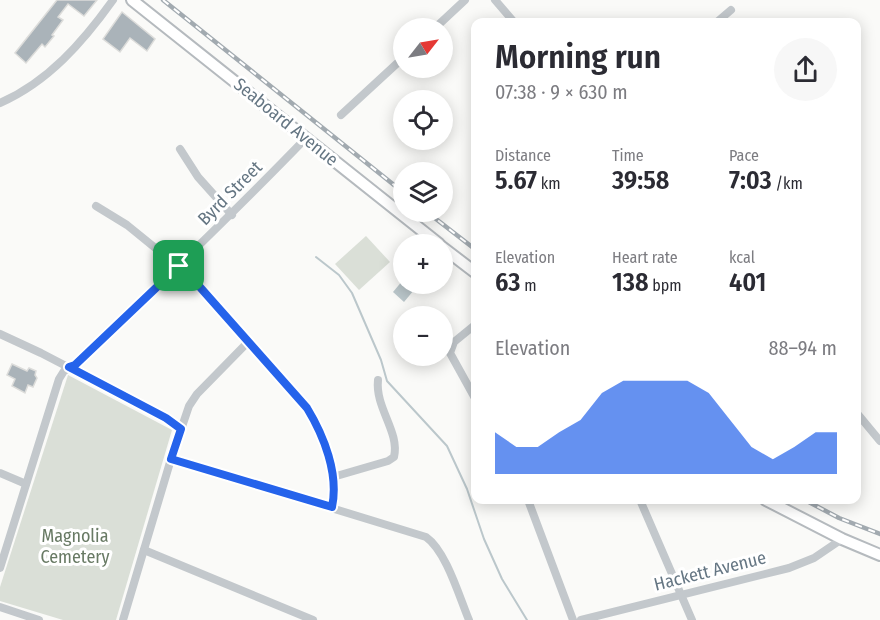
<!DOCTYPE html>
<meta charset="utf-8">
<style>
body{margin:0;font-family:"Fira Sans Condensed",sans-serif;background:#f7f7f7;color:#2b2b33;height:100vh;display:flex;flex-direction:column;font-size:22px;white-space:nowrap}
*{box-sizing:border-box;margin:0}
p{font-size:20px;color:#7c7c81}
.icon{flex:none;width:33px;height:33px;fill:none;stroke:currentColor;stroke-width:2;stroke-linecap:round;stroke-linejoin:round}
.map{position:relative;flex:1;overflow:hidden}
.details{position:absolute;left:471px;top:18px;width:390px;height:486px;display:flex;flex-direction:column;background:#fff;border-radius:12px;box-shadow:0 3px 15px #0003}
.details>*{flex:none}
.needle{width:39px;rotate:59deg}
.tools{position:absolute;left:393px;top:18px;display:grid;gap:12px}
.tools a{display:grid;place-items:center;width:60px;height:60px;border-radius:50%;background:#fff;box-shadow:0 3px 15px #0003;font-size:30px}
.pin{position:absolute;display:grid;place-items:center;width:51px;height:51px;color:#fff;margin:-26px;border-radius:12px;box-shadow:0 3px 9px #0006}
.round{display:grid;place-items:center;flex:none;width:63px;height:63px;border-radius:32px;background:#f7f7f7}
.overview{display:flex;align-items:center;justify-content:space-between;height:102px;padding:0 24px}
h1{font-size:33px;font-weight:600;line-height:45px}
.metrics{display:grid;grid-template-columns:repeat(3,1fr);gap:9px;height:102px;padding:6px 24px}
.metrics div{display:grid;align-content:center}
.metrics b{font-size:26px;font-weight:600}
.metrics small{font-size:16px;font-weight:400}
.metrics p{font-size:16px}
.chart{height:168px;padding:12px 24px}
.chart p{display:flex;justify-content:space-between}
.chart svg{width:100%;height:108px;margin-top:6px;fill:#2563eb;opacity:.7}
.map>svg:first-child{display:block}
</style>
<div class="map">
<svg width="880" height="620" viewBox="0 0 880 620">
<rect width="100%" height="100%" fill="#fafaf8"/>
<g fill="#dadfd7">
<polygon points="366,236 390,262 359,290 335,264"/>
<polygon points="68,375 172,430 116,620 63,620 0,601 0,587"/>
</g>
<polygon fill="#bbc7cb" points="403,280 404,284 419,284 404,302 393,292"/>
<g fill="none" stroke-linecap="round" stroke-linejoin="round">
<polyline stroke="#bbc7cb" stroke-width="2" points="316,257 339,275 352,293 381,360 387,381 447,446 467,489 484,539 502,579 527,620"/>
</g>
<g fill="#aab3b9" stroke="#dcdcda" stroke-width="1.5">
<polygon points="57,0 97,0 84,16 68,4 58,17 63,20 52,35 54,36 45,47 42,44 26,63 15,53"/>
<polygon points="122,12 155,39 147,51 130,38 120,52 103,39"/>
<polygon points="12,364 27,371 29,368 36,371 35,375 37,378 33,387 28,385 25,393 12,386 15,379 7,375"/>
</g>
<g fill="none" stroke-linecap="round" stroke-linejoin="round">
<defs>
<g id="major">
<polyline points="132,0 439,244"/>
<polyline points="442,247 476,273"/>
<polyline points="766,500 842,539 880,555"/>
</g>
</defs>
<use href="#major" stroke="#b5babe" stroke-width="14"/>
<g stroke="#c3c8cc" stroke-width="8">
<polyline points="495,0 514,22"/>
<polyline points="717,22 731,10"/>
<polyline points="435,28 465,0"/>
<path d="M0,103C48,82 83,42 113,0"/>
<polyline points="341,115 404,57"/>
<polyline points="180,149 198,177 232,215"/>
<path d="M96,206L127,225L191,277L300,398C321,426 339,472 332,507"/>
<polyline points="476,324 454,342 450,353 476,400"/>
<polyline points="0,334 41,353 166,418 181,429"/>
<polyline points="856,412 880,441"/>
<path d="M171,459L426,537C446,551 459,596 469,620"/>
<polyline points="0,473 26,484"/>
<path d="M333,477L388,461L394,457C400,432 375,408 378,380"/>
<polyline points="528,500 573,620"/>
<polyline points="640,500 692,620"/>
<polyline points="144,550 313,620"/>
<path d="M0,568L59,379L64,371L75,365C153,290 231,216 306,138"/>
<polyline points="0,607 39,620"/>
<polyline points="123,620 171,459 189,406 197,394 248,342"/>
<polyline points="581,620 789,568 814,558 842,539"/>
</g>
<use href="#major" stroke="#fff" stroke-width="10"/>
<defs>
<g id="rail">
<polyline points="163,0 404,193"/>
<polyline points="427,212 476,250"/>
<polyline points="805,500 839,518 880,534"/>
</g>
</defs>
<use href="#rail" stroke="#a2aab0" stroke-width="4.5"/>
<use href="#rail" stroke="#fff" stroke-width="2" stroke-dasharray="7" stroke-linecap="butt"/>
</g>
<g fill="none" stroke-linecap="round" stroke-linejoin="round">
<defs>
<path id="route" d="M179,266L191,277L307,408C324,436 339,474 332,507L171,459L181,429L166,418L69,367L75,365Z"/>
</defs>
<use href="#route" stroke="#fff" stroke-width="12"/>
<use href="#route" stroke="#2563eb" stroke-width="8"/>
</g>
<g text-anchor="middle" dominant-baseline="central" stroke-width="6" stroke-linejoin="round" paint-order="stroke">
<g font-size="18" fill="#657683" stroke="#fff">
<text transform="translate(286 122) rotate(39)">Seaboard Avenue</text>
<text transform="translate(230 193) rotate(-45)">Byrd Street</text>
<text transform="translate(710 571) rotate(-14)">Hackett Avenue</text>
</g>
<g font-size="18" fill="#687a64" stroke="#fff">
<text x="75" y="536">Magnolia<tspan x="75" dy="21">Cemetery</tspan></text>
</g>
</g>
</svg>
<div class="tools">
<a><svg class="needle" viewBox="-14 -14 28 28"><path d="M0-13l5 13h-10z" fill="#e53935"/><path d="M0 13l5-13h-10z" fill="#7c7c81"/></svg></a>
<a><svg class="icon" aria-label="locate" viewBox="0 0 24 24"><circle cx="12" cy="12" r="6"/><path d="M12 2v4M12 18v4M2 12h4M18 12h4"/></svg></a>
<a><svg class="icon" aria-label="layers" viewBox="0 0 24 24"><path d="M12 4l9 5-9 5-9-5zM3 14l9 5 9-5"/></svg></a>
<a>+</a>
<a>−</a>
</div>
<div class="pin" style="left:179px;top:266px;background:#1e9e55"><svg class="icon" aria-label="arrive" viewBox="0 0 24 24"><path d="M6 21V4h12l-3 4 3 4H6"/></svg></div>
<section class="details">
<div class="overview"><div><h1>Morning run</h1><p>07:38 · 9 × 630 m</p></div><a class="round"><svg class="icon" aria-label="share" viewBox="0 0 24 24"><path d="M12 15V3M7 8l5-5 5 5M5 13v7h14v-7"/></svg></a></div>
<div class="metrics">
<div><p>Distance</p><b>5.67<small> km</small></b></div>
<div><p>Time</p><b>39:58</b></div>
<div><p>Pace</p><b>7:03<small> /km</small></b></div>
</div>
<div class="metrics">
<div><p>Elevation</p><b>63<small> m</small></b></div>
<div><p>Heart rate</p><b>138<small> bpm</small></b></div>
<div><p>kcal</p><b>401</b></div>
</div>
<div class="chart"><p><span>Elevation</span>88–94 m</p>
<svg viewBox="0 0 160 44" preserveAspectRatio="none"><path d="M0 44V27L10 33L20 33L30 27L40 22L50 11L60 6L70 6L80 6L90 6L100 11L110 22L120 33L130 38L140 33L150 27L160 27V44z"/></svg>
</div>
</section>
</div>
